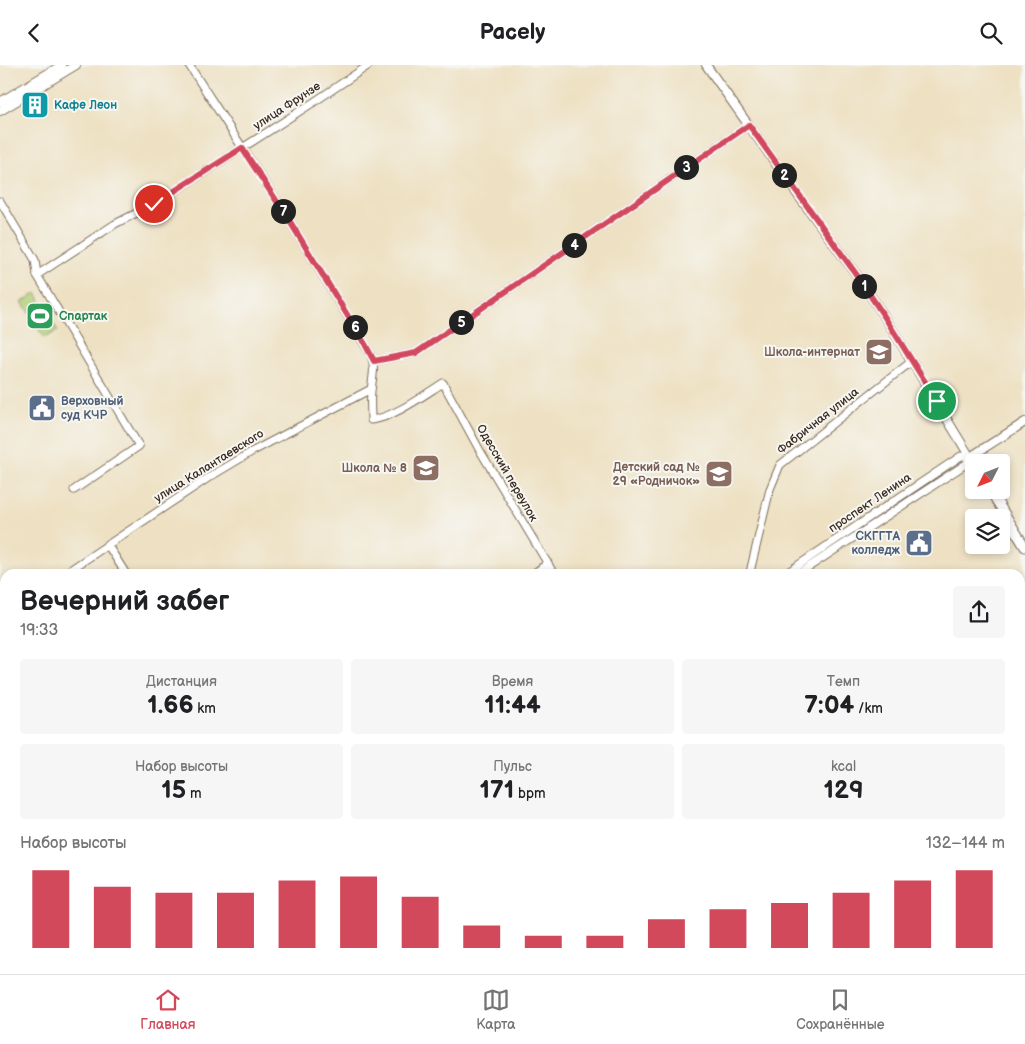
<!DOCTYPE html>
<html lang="ru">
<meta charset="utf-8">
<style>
body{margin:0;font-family:"Balsamiq Sans",sans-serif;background:#f6f6f6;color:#202124;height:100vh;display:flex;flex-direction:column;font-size:19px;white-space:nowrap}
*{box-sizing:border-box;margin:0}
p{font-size:16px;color:#757577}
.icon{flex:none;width:28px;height:28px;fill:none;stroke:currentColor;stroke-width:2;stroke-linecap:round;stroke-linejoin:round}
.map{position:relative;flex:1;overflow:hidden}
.sheet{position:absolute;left:0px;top:504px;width:1025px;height:406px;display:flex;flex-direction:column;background:#fff;border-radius:15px 15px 0 0;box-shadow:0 2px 8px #0003}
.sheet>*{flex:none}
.needle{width:32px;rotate:228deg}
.fabs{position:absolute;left:965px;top:389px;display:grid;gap:10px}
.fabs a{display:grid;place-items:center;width:45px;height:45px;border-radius:5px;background:#fff;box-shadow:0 2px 8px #0003;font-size:25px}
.pin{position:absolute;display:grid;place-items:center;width:42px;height:42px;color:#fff;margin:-21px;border:2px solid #fff;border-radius:50%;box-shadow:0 1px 5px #0007}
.km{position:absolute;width:25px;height:25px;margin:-12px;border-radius:50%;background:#222;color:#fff;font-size:14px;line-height:25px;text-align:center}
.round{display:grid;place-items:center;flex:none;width:52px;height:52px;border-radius:5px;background:#f6f6f6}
.summary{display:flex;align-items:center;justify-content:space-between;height:85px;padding:0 20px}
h1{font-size:28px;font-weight:700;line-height:38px}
.metrics{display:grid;grid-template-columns:repeat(3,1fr);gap:8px;height:85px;padding:5px 20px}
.metrics div{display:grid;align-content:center;border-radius:5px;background:#f6f6f6;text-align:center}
.metrics b{font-size:25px;font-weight:700}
.metrics small{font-size:14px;font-weight:400}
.metrics p{font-size:14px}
.chart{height:140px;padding:10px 20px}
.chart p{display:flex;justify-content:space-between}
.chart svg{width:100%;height:90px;margin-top:5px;stroke:#d1495b;stroke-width:6}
header{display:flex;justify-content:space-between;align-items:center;height:65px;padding:0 20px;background:#fff;font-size:22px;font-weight:700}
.tab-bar{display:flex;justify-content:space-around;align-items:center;height:70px;border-top:1px solid #e0e0e0;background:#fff;font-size:14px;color:#757577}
.tab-bar a{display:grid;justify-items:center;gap:2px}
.tab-bar .active{color:#d1495b}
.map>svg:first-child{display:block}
</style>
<header><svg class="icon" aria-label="back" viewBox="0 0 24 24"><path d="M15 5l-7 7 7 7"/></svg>Pacely<svg class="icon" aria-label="search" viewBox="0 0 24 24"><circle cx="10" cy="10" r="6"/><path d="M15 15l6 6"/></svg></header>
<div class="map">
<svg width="1025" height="909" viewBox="0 0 1025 909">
<rect width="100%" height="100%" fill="#f6f6f2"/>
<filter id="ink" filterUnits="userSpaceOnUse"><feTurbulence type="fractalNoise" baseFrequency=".02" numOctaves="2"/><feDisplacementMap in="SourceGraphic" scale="10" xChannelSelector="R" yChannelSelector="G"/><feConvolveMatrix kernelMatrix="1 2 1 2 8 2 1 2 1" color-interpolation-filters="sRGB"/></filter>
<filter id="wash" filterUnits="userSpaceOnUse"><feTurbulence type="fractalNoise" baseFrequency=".0096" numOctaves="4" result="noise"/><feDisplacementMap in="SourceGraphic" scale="20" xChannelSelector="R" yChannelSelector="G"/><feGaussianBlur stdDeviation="1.12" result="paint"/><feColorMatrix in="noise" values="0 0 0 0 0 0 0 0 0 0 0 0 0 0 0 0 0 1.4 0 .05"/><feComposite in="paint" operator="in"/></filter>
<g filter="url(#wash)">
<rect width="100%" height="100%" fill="#eee1c3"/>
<g fill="#aecd75" stroke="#747c4a">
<polygon points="36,228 58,266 44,273 22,237"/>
<polygon points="5,898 5,905 98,905 101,909 0,909 0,902"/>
</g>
</g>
<g filter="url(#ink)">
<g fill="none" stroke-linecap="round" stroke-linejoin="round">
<defs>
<g id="secondary">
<path d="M189,0L289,155L371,290C376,303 372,314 371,326C370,336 371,346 371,355C393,353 424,330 443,318L479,384L554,509"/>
<polyline points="0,136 35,195 37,210 139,381 74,425"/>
<polyline points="37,210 115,159 154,139 183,121 314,37 369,0"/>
<polyline points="374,296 416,288 749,60"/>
<polyline points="107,479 126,509"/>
<polyline points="64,509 208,413 253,386 371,324"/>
<polyline points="533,509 548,498"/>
<polyline points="751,509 750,507 770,424 780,400 912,296"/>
<polyline points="785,509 961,391 970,392 966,399 798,509"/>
<polyline points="0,548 5,545"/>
<polyline points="1020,858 1025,856"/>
<polyline points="392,905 395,909"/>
<polyline points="470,905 472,909"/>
<polyline points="679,905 691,909"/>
<polyline points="846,905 849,909"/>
<polyline points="184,909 190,905"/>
<polyline points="201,909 207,905"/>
<polyline points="433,909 439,905"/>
<polyline points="527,909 532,905"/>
<polyline points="696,909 719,905"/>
<polyline points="892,909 899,905"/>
</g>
<g id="primary">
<polyline points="706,0 798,130 856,209 884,251 970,392 1025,357"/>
<polyline points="0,37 62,0"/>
<polyline points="0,46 76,0"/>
</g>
<g id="highway">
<polyline points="970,392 974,398"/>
<polyline points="990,425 1025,482"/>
</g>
</defs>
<use href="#secondary" stroke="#7a6a58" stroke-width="9"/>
<use href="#primary" stroke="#7a6a58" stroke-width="10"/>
<use href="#highway" stroke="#7a6a58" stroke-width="11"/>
<use href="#secondary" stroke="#fff" stroke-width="7"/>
<use href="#primary" stroke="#fff" stroke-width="8"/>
<use href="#highway" stroke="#fff" stroke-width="9"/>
</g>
</g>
<g fill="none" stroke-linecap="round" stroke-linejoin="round" filter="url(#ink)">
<defs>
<polyline id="route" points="154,139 242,83 289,155 365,279 374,296 416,288 749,60 856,209 884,251 937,336"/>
</defs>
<use href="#route" stroke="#fff" stroke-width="10"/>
<use href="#route" stroke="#d1495b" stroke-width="6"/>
</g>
<defs>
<symbol id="building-square" viewBox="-11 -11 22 22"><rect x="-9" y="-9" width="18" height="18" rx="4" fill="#0f9aa8" stroke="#f6f6f2"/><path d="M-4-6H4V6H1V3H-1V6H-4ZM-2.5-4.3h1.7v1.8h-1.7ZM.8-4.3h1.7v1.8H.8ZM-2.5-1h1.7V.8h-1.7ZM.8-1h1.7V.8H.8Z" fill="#fff"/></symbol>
<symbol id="stadium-square" viewBox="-11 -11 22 22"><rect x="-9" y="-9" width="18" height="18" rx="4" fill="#2e9e5b" stroke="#f6f6f2"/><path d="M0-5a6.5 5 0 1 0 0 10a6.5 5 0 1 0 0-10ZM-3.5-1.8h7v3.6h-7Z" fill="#fff"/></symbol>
<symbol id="school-square" viewBox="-11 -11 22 22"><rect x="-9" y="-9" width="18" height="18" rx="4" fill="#8d6e63" stroke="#f6f6f2"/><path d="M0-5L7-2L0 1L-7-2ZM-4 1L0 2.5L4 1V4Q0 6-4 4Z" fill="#fff"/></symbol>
<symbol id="civic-square" viewBox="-11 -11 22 22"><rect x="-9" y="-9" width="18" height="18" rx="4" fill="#5c6f8a" stroke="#f6f6f2"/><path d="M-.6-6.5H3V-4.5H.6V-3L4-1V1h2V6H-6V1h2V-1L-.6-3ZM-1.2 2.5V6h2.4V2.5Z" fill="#fff"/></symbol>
</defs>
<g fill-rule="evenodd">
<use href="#building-square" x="19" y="24" width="32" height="32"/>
<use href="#stadium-square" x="24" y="235" width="32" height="32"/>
<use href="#school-square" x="863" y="271" width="32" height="32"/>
<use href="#civic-square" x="26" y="327" width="32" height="32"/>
<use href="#school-square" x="410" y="387" width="32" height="32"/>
<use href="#school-square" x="703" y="393" width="32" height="32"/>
<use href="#civic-square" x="903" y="462" width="32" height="32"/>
</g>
<g text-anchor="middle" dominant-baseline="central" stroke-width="4" stroke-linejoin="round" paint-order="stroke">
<g font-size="12" font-weight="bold" fill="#0d838f" stroke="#f6f6f2" text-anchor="start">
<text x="54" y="40">Кафе Леон</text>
</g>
<g font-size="12" fill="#3b2a1e" stroke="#f6f6f2">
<text transform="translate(287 41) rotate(-33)">улица Фрунзе</text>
<text transform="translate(818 356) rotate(-38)">Фабричная улица</text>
<text transform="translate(209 401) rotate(-32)">улица Калантаевского</text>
<text transform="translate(507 408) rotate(60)">Одесский переулок</text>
<text transform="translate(870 438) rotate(-34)">проспект Ленина</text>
</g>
<g font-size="12" font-weight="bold" fill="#27864d" stroke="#f6f6f2" text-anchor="start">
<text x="59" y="251">Спартак</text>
</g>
<g font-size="12" font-weight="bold" fill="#785e54" stroke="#f6f6f2" text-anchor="end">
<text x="860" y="287">Школа-интернат</text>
<text x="700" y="402">Детский сад №<tspan x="700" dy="14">29 «Родничок»</tspan></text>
<text x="407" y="403">Школа № 8</text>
</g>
<g font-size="12" font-weight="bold" fill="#4e5e75" stroke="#f6f6f2" text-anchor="start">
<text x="61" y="336">Верховный<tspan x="61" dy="14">суд КЧР</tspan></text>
<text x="900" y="471" text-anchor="end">СКГГТА<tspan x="900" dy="14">колледж</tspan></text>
</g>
</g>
</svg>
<div class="fabs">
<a><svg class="needle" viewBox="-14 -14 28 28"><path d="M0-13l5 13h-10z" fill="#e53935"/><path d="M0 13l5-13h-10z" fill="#757577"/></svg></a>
<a><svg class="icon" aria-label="layers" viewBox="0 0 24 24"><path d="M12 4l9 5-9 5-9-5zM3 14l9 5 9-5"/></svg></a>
</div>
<div class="pin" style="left:937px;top:336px;background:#1e9e55"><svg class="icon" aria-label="arrive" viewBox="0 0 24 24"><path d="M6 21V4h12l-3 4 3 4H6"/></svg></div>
<div class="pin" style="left:154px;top:139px;background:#d93025"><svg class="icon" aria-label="check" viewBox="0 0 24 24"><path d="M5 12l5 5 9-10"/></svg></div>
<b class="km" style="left:864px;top:221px">1</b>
<b class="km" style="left:784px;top:110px">2</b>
<b class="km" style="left:686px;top:102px">3</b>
<b class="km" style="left:574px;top:180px">4</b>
<b class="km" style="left:461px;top:257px">5</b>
<b class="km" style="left:355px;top:262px">6</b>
<b class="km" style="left:283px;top:146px">7</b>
<section class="sheet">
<div class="summary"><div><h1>Вечерний забег</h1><p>19:33</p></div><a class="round"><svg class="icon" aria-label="share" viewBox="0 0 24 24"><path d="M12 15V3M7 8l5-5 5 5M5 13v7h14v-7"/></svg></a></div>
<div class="metrics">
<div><p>Дистанция</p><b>1.66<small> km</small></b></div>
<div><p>Время</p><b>11:44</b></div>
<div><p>Темп</p><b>7:04<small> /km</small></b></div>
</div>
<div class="metrics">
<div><p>Набор высоты</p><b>15<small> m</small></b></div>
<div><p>Пульс</p><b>171<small> bpm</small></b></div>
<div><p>kcal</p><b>129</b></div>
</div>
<div class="chart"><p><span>Набор высоты</span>132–144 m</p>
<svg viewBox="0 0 160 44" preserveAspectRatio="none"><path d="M5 44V6M15 44V14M25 44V17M35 44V17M45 44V11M55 44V9M65 44V19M75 44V33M85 44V38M95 44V38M105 44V30M115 44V25M125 44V22M135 44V17M145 44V11M155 44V6"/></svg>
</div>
</section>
</div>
<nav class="tab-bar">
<a class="active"><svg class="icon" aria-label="home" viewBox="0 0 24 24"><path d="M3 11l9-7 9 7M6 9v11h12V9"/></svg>Главная</a>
<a><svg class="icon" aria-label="map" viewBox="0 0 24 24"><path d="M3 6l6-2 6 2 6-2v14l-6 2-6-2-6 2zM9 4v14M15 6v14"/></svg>Карта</a>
<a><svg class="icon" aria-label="saved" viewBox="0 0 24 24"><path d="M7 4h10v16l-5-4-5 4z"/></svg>Сохранённые</a>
</nav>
